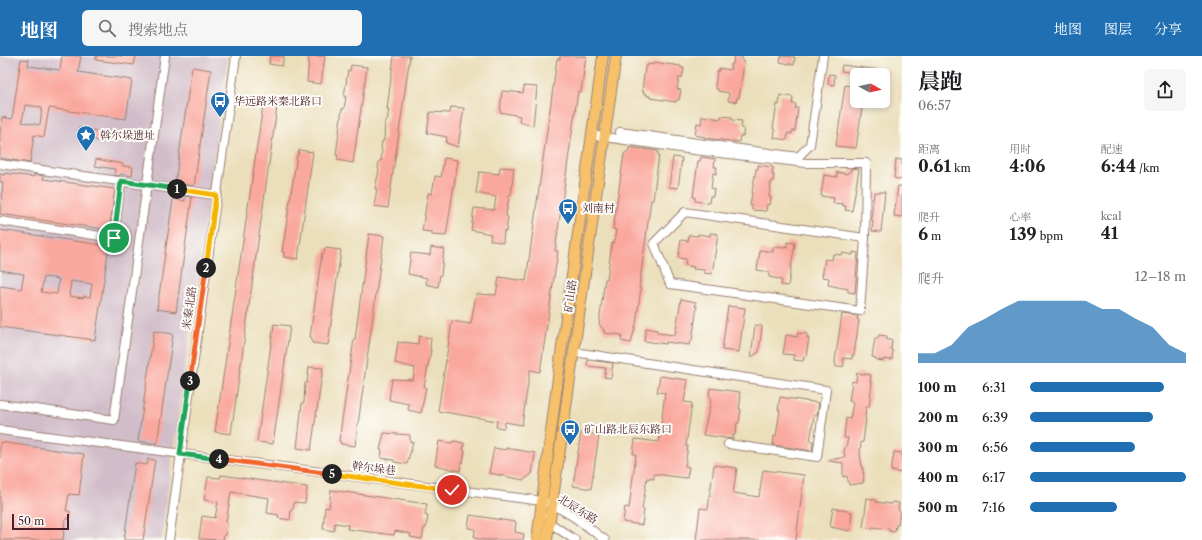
<!DOCTYPE html>
<html lang="zh">
<meta charset="utf-8">
<style>
body{margin:0;font-family:"Libre Caslon Text","Noto Serif SC",serif;background:#f6f6f6;color:#202124;height:100vh;display:flex;flex-direction:column;font-size:15px;white-space:nowrap}
*{box-sizing:border-box;margin:0}
p{font-size:13px;color:#757577}
.icon{flex:none;width:22px;height:22px;fill:none;stroke:currentColor;stroke-width:2;stroke-linecap:round;stroke-linejoin:round}
.map{position:relative;flex:1;overflow:hidden}
.drawer{display:flex;flex-direction:column;background:#fff;width:300px}
.drawer>*{flex:none}
.needle{width:26px;rotate:98deg}
.tools{position:absolute;left:850px;top:12px;display:grid;gap:8px}
.tools a{display:grid;place-items:center;width:40px;height:40px;border-radius:6px;background:#fff;box-shadow:0 2px 6px #0003;font-size:20px}
.scale{position:absolute;left:12px;bottom:10px;width:57px;box-sizing:border-box;padding-left:4px;border:2px solid #4a1f2b;border-top:0;font-size:11px;line-height:14px;white-space:nowrap;color:#4a1f2b;-webkit-text-stroke:3px #fdfcf7;paint-order:stroke}
.pin{position:absolute;display:grid;place-items:center;width:34px;height:34px;color:#fff;margin:-17px;border:2px solid #fff;border-radius:50%;box-shadow:0 1px 4px #0007}
.km{position:absolute;width:20px;height:20px;margin:-10px;border-radius:50%;background:#222;color:#fff;font-size:11px;line-height:20px;text-align:center}
.round{display:grid;place-items:center;flex:none;width:42px;height:42px;border-radius:6px;background:#f6f6f6}
.headline{display:flex;align-items:center;justify-content:space-between;height:68px;padding:0 16px}
h1{font-size:22px;font-weight:700;line-height:30px}
.stats{display:grid;grid-template-columns:repeat(3,1fr);gap:6px;height:68px;padding:4px 16px}
.stats div{display:grid;align-content:center}
.stats b{font-size:17px;font-weight:700}
.stats small{font-size:11px;font-weight:400}
.stats p{font-size:11px}
.chart{height:112px;padding:8px 16px}
.chart p{display:flex;justify-content:space-between}
.chart svg{width:100%;height:72px;margin-top:4px;fill:#1f6fb2;opacity:.7}
ul{padding:0 16px;list-style:none;font-size:13px}
li{display:grid;grid-template-columns:64px 48px 1fr;align-items:center;height:30px}
li i{height:10px;border-radius:5px;background:#1f6fb2}
header{display:flex;align-items:center;gap:24px;box-sizing:border-box;height:56px;padding:0 20px;background:#1f6fb2;color:#fff}
header strong{font-size:19px}
nav{display:flex;gap:22px;margin-inline-start:auto;font-size:14px}
.search{width:280px;height:36px;background:#f6f6f6;display:flex;align-items:center;gap:10px;box-sizing:border-box;padding:0 14px;border-radius:6px;color:#757577;font-size:15px}
main{display:flex;flex:1;min-height:0}
.map>svg:first-child{display:block}
</style>
<header>
<strong>地图</strong>
<div class="search"><svg class="icon" aria-label="search" viewBox="0 0 24 24"><circle cx="10" cy="10" r="6"/><path d="M15 15l6 6"/></svg>搜索地点</div>
<nav><a>地图</a><a>图层</a><a>分享</a></nav>
</header>
<main>
<div class="map">
<svg width="902" height="484" viewBox="0 0 902 484">
<rect width="100%" height="100%" fill="#fdfcf7"/>
<filter id="ink" filterUnits="userSpaceOnUse"><feTurbulence type="fractalNoise" baseFrequency=".025" numOctaves="2"/><feDisplacementMap in="SourceGraphic" scale="8" xChannelSelector="R" yChannelSelector="G"/><feConvolveMatrix kernelMatrix="1 2 1 2 8 2 1 2 1" color-interpolation-filters="sRGB"/></filter>
<filter id="wash" filterUnits="userSpaceOnUse"><feTurbulence type="fractalNoise" baseFrequency=".012" numOctaves="4" result="noise"/><feDisplacementMap in="SourceGraphic" scale="16" xChannelSelector="R" yChannelSelector="G"/><feGaussianBlur stdDeviation="0.9" result="paint"/><feColorMatrix in="noise" values="0 0 0 0 0 0 0 0 0 0 0 0 0 0 0 0 0 1.4 0 .05"/><feComposite in="paint" operator="in"/></filter>
<g filter="url(#wash)">
<rect width="100%" height="100%" fill="#ebdfbb"/>
<polygon fill="#d1bdc9" points="0,0 228,0 161,484 0,484"/>
<g id="blocks">
<g fill="#faa79d" fill-rule="evenodd">
<path d="M62,0H81L78,16L132,24L126,63L49,52L44,81L34,79L30,107L0,102V79L2,61L12,63L21,3L29,4L28,10L60,14ZM25,49L42,51L40,69L22,66Z"/>
<polygon points="96,0 136,0 134,9 96,4"/>
<polygon points="270,0 284,0 282,10 269,8"/>
<polygon points="310,0 325,0 321,28 307,26 309,1"/>
<polygon points="394,0 410,0 388,152 374,150 377,133 375,133 379,114 378,113 379,105 381,105 382,94 381,93 382,85 384,85 385,65 387,65 389,53 387,53"/>
<polygon points="560,0 586,0 581,36 578,35 555,195 558,195 540,316 530,314 522,369 505,366 504,372 496,371 497,365 438,355 452,265 471,268 476,238 496,239 499,221 526,225 557,3 560,3"/>
<polygon points="734,0 742,1 742,6 744,6 739,42 737,42 736,46 728,45 729,37 718,35 718,33 715,32 717,15 719,15 719,12 730,14 731,8 733,8"/>
<polygon points="781,0 795,1 794,9 780,6"/>
<polygon points="654,6 681,10 681,12 684,12 682,22 679,22 677,33 681,34 679,44 676,44 676,46 650,42 650,40 647,40 647,38 643,37 644,35 642,35 645,11 647,11 647,9 654,8"/>
<polygon points="351,9 367,11 353,107 337,104 338,99 336,99 342,53 344,53 346,41 344,41 348,14 350,15"/>
<polygon points="842,9 888,15 888,19 868,19 841,15"/>
<polygon points="192,11 211,14 194,130 175,127"/>
<polygon points="829,18 835,19 834,29 828,28"/>
<polygon points="845,29 857,31 857,45 863,45 856,92 836,90"/>
<polygon points="524,30 537,31 533,70 519,66 520,60 500,56 502,35 523,37"/>
<polygon points="780,39 793,41 792,48 796,48 795,52 798,52 795,75 792,75 792,78 788,77 787,84 774,82 775,74 773,73 777,48 779,49"/>
<polygon points="264,42 278,44 231,378 215,376"/>
<polygon points="451,51 464,52 458,91 446,87 447,81 427,77 430,56 450,57"/>
<polygon points="702,60 721,63 721,60 732,61 732,64 742,65 741,72 744,73 743,80 740,80 739,86 704,82 705,81 695,79 697,67 701,68"/>
<polygon points="79,72 108,77 106,86 77,81"/>
<polygon points="629,91 658,95 658,99 659,99 653,144 651,144 639,232 641,232 636,268 631,287 621,285 622,279 604,277 604,274 599,268 605,223 607,223 612,187 614,187 616,174 613,173 624,98 629,94"/>
<polygon points="299,94 313,96 298,203 284,201 284,196 282,196 297,99 298,99"/>
<polygon points="673,101 682,102 678,132 669,131"/>
<polygon points="701,101 715,103 714,111 717,111 716,118 713,117 711,132 714,133 713,140 710,140 709,147 695,145 695,141 693,141 698,105 700,105"/>
<polygon points="444,102 458,104 446,180 432,179 432,176 422,175 428,137 432,138 435,120 441,121"/>
<polygon points="96,103 123,108 123,110 133,111 132,120 121,118 120,120 114,119 115,113 95,110"/>
<polygon points="896,103 902,104 902,124 894,122"/>
<polygon points="758,109 773,111 772,119 774,119 773,126 771,126 769,141 771,141 770,149 767,148 766,155 752,154 752,150 750,149 756,113 758,113"/>
<polygon points="500,111 514,112 511,139 509,139 506,160 508,161 506,176 504,175 503,187 490,184 491,178 471,174 474,152 494,154 496,141 476,137 479,116 499,118"/>
<polygon points="851,112 859,113 852,155 845,154 846,150 843,150 843,148 833,147 834,142 821,140 824,119 837,121 837,116 848,118 848,116 851,116"/>
<polygon points="5,117 34,121 34,118 44,120 43,123 115,133 109,176 103,175 103,173 0,158 3,126 0,126 0,118 5,119"/>
<polygon points="898,130 902,130 902,161 894,160"/>
<polygon points="874,136 885,136 881,176 872,175 873,164 871,164"/>
<polygon points="185,140 192,141 176,256 157,253 173,143 185,145"/>
<path d="M0,174L109,190L95,284L0,271V230L21,233L24,218L0,214ZM44,221L59,223L57,238L41,236ZM71,225L92,228L90,241L84,240L83,242L69,240Z"/>
<polygon points="710,177 718,178 712,218 704,217 704,214 693,213 694,211 685,209 686,203 678,202 681,184 688,185 689,179 698,180 698,178 710,180"/>
<polygon points="369,178 384,180 355,390 341,388 341,386 339,385 354,283 355,283"/>
<polygon points="787,186 795,187 788,230 781,229 782,224 779,224 779,223 769,221 769,216 757,214 760,194 773,196 773,191 784,192 784,190 787,191"/>
<polygon points="431,191 444,193 441,219 440,219 438,231 426,228 427,222 408,218 411,197 430,199"/>
<polygon points="325,192 341,194 328,289 312,287 312,282 310,281 322,197 324,198"/>
<polygon points="853,196 858,197 855,237 848,236 848,233 828,229 829,222 822,221 825,203 832,204 833,198 841,199 842,197 853,199"/>
<polygon points="681,243 696,246 695,250 697,250 692,285 690,285 689,289 666,286 666,288 644,285 646,272 657,274 657,277 675,279"/>
<polygon points="728,250 745,252 739,296 722,294"/>
<polygon points="842,258 858,260 857,263 859,264 854,299 852,299 852,303 843,302 844,310 836,311 835,305"/>
<polygon points="274,268 290,270 273,388 257,386"/>
<polygon points="755,269 762,270 759,296 751,301"/>
<polygon points="154,275 173,278 157,388 138,385"/>
<polygon points="798,277 807,278 807,282 809,282 806,301 804,301 803,305 794,304 794,299 783,298 786,279 797,281"/>
<polygon points="879,279 887,280 887,284 892,284 891,294 893,295 892,304 884,303 884,305 876,304 876,302 872,301 875,282 878,282"/>
<polygon points="419,280 431,282 430,294 431,294 424,331 426,331 421,357 408,354 409,348 389,344 392,323 413,324 415,312 395,307 398,286 404,287 404,286 418,288"/>
<polygon points="588,304 613,307 611,322 604,321 606,312 587,310"/>
<polygon points="309,311 323,312 311,394 297,392 302,347 304,347 305,327 307,327"/>
<polygon points="857,317 871,319 870,326 872,326 869,351 866,351 865,362 866,363 863,386 861,386 860,398 864,421 863,427 849,429 847,420 843,421 843,407 829,405 829,404 845,401 844,394 846,391 848,382 844,382 846,362 850,363 853,346 849,345 852,325 856,326"/>
<polygon points="660,320 688,324 684,346 692,347 686,390 688,390 685,410 689,411 687,422 654,418 654,423 647,422 642,453 644,454 642,469 623,466 625,451 629,452 636,398 633,398 635,383 659,386 665,337 657,336"/>
<polygon points="710,332 740,336 739,340 741,341 739,353 741,353 739,367 737,367 735,379 733,379 733,383 703,379 711,345 710,340 709,339"/>
<polygon points="780,341 819,347 817,359 814,359 812,373 810,385 813,385 812,395 773,389 774,380 776,380 780,354 778,354"/>
<polygon points="581,376 599,379 591,433 573,430"/>
<polygon points="384,377 410,379 410,386 413,386 407,408 394,406 394,404 381,402 382,394 380,394"/>
<polygon points="439,385 452,387 453,385 464,387 463,394 465,394 463,407 461,407 460,415 435,409"/>
<polygon points="0,386 84,398 79,439 69,438 66,455 70,455 69,463 65,463 63,484 0,484"/>
<polygon points="494,392 506,394 506,392 535,397 532,418 524,424 489,417"/>
<polygon points="894,396 902,397 902,417 891,415"/>
<polygon points="148,403 155,404 143,484 124,484 135,407 147,409"/>
<polygon points="714,409 737,412 733,437 759,441 763,414 804,419 796,484 696,484 700,452 708,453"/>
<polygon points="221,419 307,431 305,447 294,446 293,453 291,453 290,464 278,462 279,459 267,457 269,442 231,436 226,467 227,467 226,479 224,479 223,484 199,483 202,460 215,462 218,446 204,444 208,421 220,422"/>
<polygon points="331,434 427,448 425,459 428,460 426,472 424,472 422,483 410,481 411,478 395,475 394,479 347,473 348,469 335,467 334,475 323,473 325,451 329,452"/>
<polygon points="867,442 876,444 876,446 892,448 892,446 899,447 898,454 900,455 898,469 896,469 895,476 889,475 889,473 872,471 872,473 863,471"/>
<polygon points="833,452 852,456 850,475 830,471"/>
<polygon points="470,459 516,466 515,476 524,478 523,484 484,484 474,482 475,473 468,472"/>
</g>
</g>
</g>
<g filter="url(#ink)">
<use href="#blocks" fill-opacity="0" stroke="#9a7f73" stroke-width="1"/>
<g fill="none" stroke-linecap="round" stroke-linejoin="round">
<defs>
<g id="minor">
<polyline points="620,76 798,101 810,89 823,0"/>
<polyline points="591,79 694,94 806,107 866,107 865,182 860,255 670,228 654,187 685,156 865,182"/>
<polyline points="0,108 216,139"/>
<polyline points="0,165 114,182 121,125"/>
<polyline points="574,296 826,334 817,401 728,388"/>
<polyline points="0,348 114,364 165,0"/>
<path d="M0,374L542,445C566,453 585,469 605,484"/>
<polyline points="548,461 550,467 575,484"/>
<polyline points="169,484 236,0"/>
</g>
<g id="major">
<polyline points="537,484 561,298 603,0"/>
<polyline points="547,484 616,0"/>
</g>
</defs>
<use href="#minor" stroke="#9a7f73" stroke-width="10"/>
<use href="#major" stroke="#9a7f73" stroke-width="12"/>
<use href="#minor" stroke="#fff" stroke-width="8"/>
<use href="#major" stroke="#f6c16b" stroke-width="10"/>
</g>
</g>
<g fill="none" stroke-linecap="round" stroke-linejoin="round" filter="url(#ink)">
<defs>
<polyline id="split-1" points="114,182 121,125 177,133"/>
<polyline id="split-2" points="177,133 216,139 206,212"/>
<polyline id="split-3" points="190,325 206,212"/>
<polyline id="split-4" points="190,325 180,398 219,403"/>
<polyline id="split-5" points="219,403 332,418"/>
<polyline id="split-6" points="332,418 452,434"/>
</defs>
<use href="#split-1" stroke="#fff" stroke-width="8"/>
<use href="#split-2" stroke="#fff" stroke-width="8"/>
<use href="#split-3" stroke="#fff" stroke-width="8"/>
<use href="#split-4" stroke="#fff" stroke-width="8"/>
<use href="#split-5" stroke="#fff" stroke-width="8"/>
<use href="#split-6" stroke="#fff" stroke-width="8"/>
<use href="#split-1" stroke="#22a559" stroke-width="5"/>
<use href="#split-2" stroke="#f5b400" stroke-width="5"/>
<use href="#split-3" stroke="#f0652b" stroke-width="5"/>
<use href="#split-4" stroke="#22a559" stroke-width="5"/>
<use href="#split-5" stroke="#f0652b" stroke-width="5"/>
<use href="#split-6" stroke="#f5b400" stroke-width="5"/>
</g>
<defs>
<symbol id="bus-pin" viewBox="-11 -11 22 30"><path d="M0 17L-7.5 6A9.5 9.5 0 1 1 7.5 6Z" fill="#1f6fb2" stroke="#fdfcf7"/><path d="M-5-6H5V4H4V6H2V4H-2V6H-4V4H-5ZM-3.5-4V0h7V-4ZM-3.5 1.2v1.5H-2V1.2ZM2 1.2v1.5H3.5V1.2Z" fill="#fff"/></symbol>
<symbol id="sight-pin" viewBox="-11 -11 22 30"><path d="M0 17L-7.5 6A9.5 9.5 0 1 1 7.5 6Z" fill="#1f6fb2" stroke="#fdfcf7"/><path d="M0-6L1.8-2.2L6-1.7L2.9 1.2L3.7 5.4L0 3.3L-3.7 5.4L-2.9 1.2L-6-1.7L-1.8-2.2Z" fill="#fff"/></symbol>
</defs>
<g fill-rule="evenodd">
<use href="#bus-pin" x="209" y="34" width="22" height="30"/>
<use href="#sight-pin" x="75" y="68" width="22" height="30"/>
<use href="#bus-pin" x="557" y="141" width="22" height="30"/>
<use href="#bus-pin" x="559" y="362" width="22" height="30"/>
</g>
<g text-anchor="middle" dominant-baseline="central" stroke-width="4" stroke-linejoin="round" paint-order="stroke">
<g font-size="11" fill="#4a1f2b" stroke="#fdfcf7" text-anchor="start">
<text x="234" y="45">华远路米秦北路口</text>
<text x="100" y="79">斡尔垛遗址</text>
<text x="582" y="152">刘南村</text>
<text x="584" y="373">矿山路北辰东路口</text>
</g>
<g font-size="11" fill="#4a1f2b" stroke="#fdfcf7">
<text transform="translate(570 240) rotate(-82)">矿山路</text>
<text transform="translate(189 252) rotate(-82)">米秦北路</text>
<text transform="translate(374 412) rotate(7)">幹尔垛巷</text>
<text transform="translate(578 453) rotate(32)">北辰东路</text>
</g>
</g>
</svg>
<div class="tools">
<a><svg class="needle" viewBox="-14 -14 28 28"><path d="M0-13l5 13h-10z" fill="#e53935"/><path d="M0 13l5-13h-10z" fill="#757577"/></svg></a>
</div>
<div class="scale">50 m</div>
<div class="pin" style="left:114px;top:182px;background:#1e9e55"><svg class="icon" aria-label="arrive" viewBox="0 0 24 24"><path d="M6 21V4h12l-3 4 3 4H6"/></svg></div>
<div class="pin" style="left:452px;top:434px;background:#d93025"><svg class="icon" aria-label="check" viewBox="0 0 24 24"><path d="M5 12l5 5 9-10"/></svg></div>
<b class="km" style="left:177px;top:133px">1</b>
<b class="km" style="left:206px;top:212px">2</b>
<b class="km" style="left:190px;top:325px">3</b>
<b class="km" style="left:219px;top:403px">4</b>
<b class="km" style="left:332px;top:418px">5</b>
</div>
<section class="drawer">
<div class="headline"><div><h1>晨跑</h1><p>06:57</p></div><a class="round"><svg class="icon" aria-label="share" viewBox="0 0 24 24"><path d="M12 15V3M7 8l5-5 5 5M5 13v7h14v-7"/></svg></a></div>
<div class="stats">
<div><p>距离</p><b>0.61<small> km</small></b></div>
<div><p>用时</p><b>4:06</b></div>
<div><p>配速</p><b>6:44<small> /km</small></b></div>
</div>
<div class="stats">
<div><p>爬升</p><b>6<small> m</small></b></div>
<div><p>心率</p><b>139<small> bpm</small></b></div>
<div><p>kcal</p><b>41</b></div>
</div>
<div class="chart"><p><span>爬升</span>12–18 m</p>
<svg viewBox="0 0 160 44" preserveAspectRatio="none"><path d="M0 44V38L10 38L20 33L30 22L40 17L50 11L60 6L70 6L80 6L90 6L100 6L110 11L120 11L130 17L140 22L150 33L160 38V44z"/></svg>
</div>
<ul>
<li><b>100 m</b>6:31<i style="width:86%"></i></li>
<li><b>200 m</b>6:39<i style="width:79%"></i></li>
<li><b>300 m</b>6:56<i style="width:67%"></i></li>
<li><b>400 m</b>6:17<i style="width:100%"></i></li>
<li><b>500 m</b>7:16<i style="width:56%"></i></li>
</ul>
</section>
</main>
